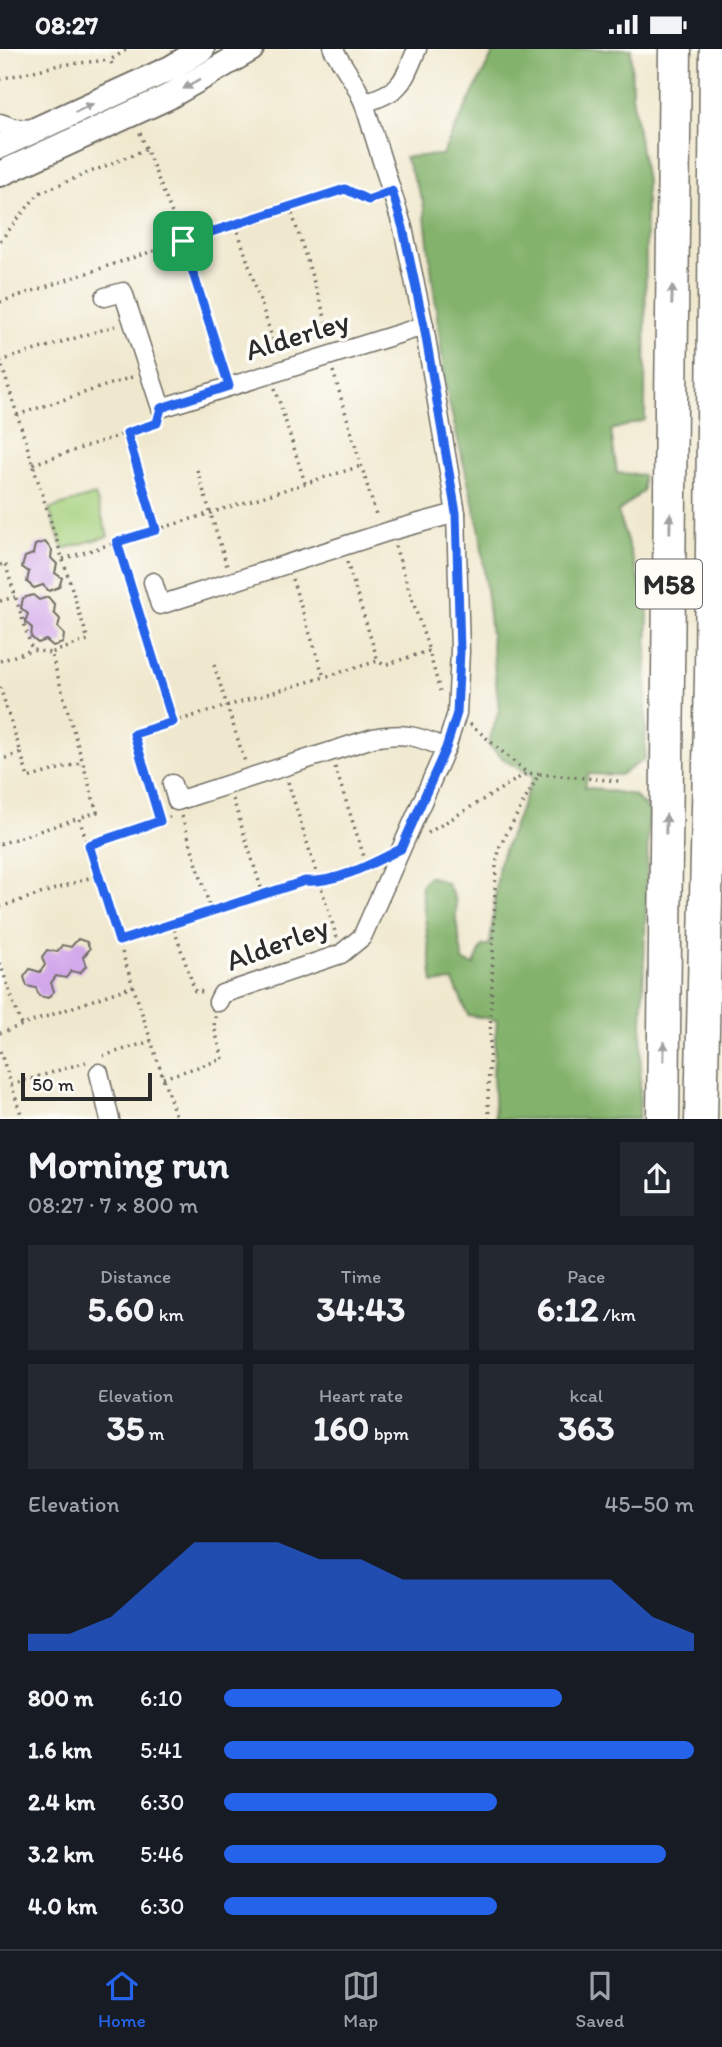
<!DOCTYPE html>
<meta charset="utf-8">
<style>
body{margin:0;font-family:Itim,sans-serif;background:#242831;color:#f1f3f6;height:100vh;display:flex;flex-direction:column;font-size:26px;white-space:nowrap}
*{box-sizing:border-box;margin:0}
p{font-size:23px;color:#9ea1a6}
.icon{flex:none;width:38px;height:38px;fill:none;stroke:currentColor;stroke-width:2;stroke-linecap:round;stroke-linejoin:round}
.map{position:relative;height:1070px;overflow:hidden}
.side{display:flex;flex-direction:column;background:#171b24;flex:1}
.side>*{flex:none}
.scale{position:absolute;left:21px;bottom:18px;width:131px;box-sizing:border-box;padding-left:7px;border:4px solid #2b2b2b;border-top:0;font-size:19px;line-height:24px;white-space:nowrap;color:#2b2b2b;-webkit-text-stroke:5px #fdfcf7;paint-order:stroke}
.pin{position:absolute;display:grid;place-items:center;width:60px;height:60px;color:#fff;margin:-30px;border-radius:14px;box-shadow:0 4px 10px #0006}
.round{display:grid;place-items:center;flex:none;width:74px;height:74px;border-radius:0px;background:#242831}
.headline{display:flex;align-items:center;justify-content:space-between;height:119px;padding:0 28px}
h1{font-size:38px;font-weight:700;line-height:52px}
.stats{display:grid;grid-template-columns:repeat(3,1fr);gap:10px;height:119px;padding:7px 28px}
.stats div{display:grid;align-content:center;border-radius:0px;background:#242831;text-align:center}
.stats b{font-size:35px;font-weight:700}
.stats small{font-size:19px;font-weight:400}
.stats p{font-size:19px}
.chart{height:196px;padding:14px 28px}
.chart p{display:flex;justify-content:space-between}
.chart svg{width:100%;height:126px;margin-top:7px;fill:#2563eb;opacity:.7}
ul{padding:0 28px;list-style:none;font-size:23px}
li{display:grid;grid-template-columns:112px 84px 1fr;align-items:center;height:52px}
li i{height:18px;border-radius:9px;background:#2563eb}
.status{display:flex;justify-content:space-between;align-items:center;height:49px;padding:0 35px;background:#171b24;direction:ltr}
.status svg{height:19px;fill:currentColor}
.dock{display:flex;justify-content:space-around;align-items:center;height:98px;border-top:2px solid #363941;background:#171b24;font-size:19px;color:#9ea1a6}
.dock a{display:grid;justify-items:center;gap:4px}
.dock .active{color:#2563eb}
.map>svg:first-child{display:block}
</style>
<div class="status"><b>08:27</b><svg viewBox="0 0 49 12"><path d="M0 12V9h3v3zM5 12V6h3v6zM10 12V3h3v9zM15 12V0h3v12zM26 1h20v11H26zM47 4h2v5h-2z"/></svg></div>
<div class="map">
<svg width="722" height="1071" viewBox="0 0 722 1071">
<rect width="100%" height="100%" fill="#fdfcf7"/>
<filter id="ink" filterUnits="userSpaceOnUse"><feTurbulence type="fractalNoise" baseFrequency=".0143" numOctaves="2"/><feDisplacementMap in="SourceGraphic" scale="14" xChannelSelector="R" yChannelSelector="G"/><feConvolveMatrix kernelMatrix="1 2 1 2 8 2 1 2 1" color-interpolation-filters="sRGB"/></filter>
<filter id="wash" filterUnits="userSpaceOnUse"><feTurbulence type="fractalNoise" baseFrequency=".00686" numOctaves="4" result="noise"/><feDisplacementMap in="SourceGraphic" scale="28" xChannelSelector="R" yChannelSelector="G"/><feGaussianBlur stdDeviation="1.57" result="paint"/><feColorMatrix in="noise" values="0 0 0 0 0 0 0 0 0 0 0 0 0 0 0 0 0 1.4 0 .05"/><feComposite in="paint" operator="in"/></filter>
<g filter="url(#wash)">
<rect width="100%" height="100%" fill="#f0e8ce"/>
<polygon fill="#a4d07c" stroke="#687e54" stroke-width="2" points="95,446 108,487 63,500 49,460"/>
<polygon fill="#83b26c" stroke="#576e4c" stroke-width="2" points="495,0 631,0 632,45 646,133 645,371 611,381 617,424 643,426 643,442 618,463 648,559 645,710 620,726 588,725 585,738 633,746 649,761 639,1070 495,1070 493,1025 497,971 468,966 453,932 433,934 421,836 429,827 447,834 456,853 456,872 463,912 474,916 482,897 490,895 499,814 533,728 506,712 488,696 499,661 480,483 446,341 423,152 405,108 442,106"/>
<g id="blocks">
<g fill="#d2a8ea">
<polygon points="45,493 52,501 51,509 57,515 55,524 62,529 59,538 49,542 43,536 34,539 27,533 29,523 22,518 25,508 33,505 35,496"/>
<polygon points="33,546 39,551 48,548 55,556 54,564 60,570 58,579 64,585 63,594 53,597 46,591 38,594 31,588 32,579 25,573 28,565 21,559 23,549"/>
<polygon points="78,890 87,893 90,900 83,908 86,917 80,924 71,922 66,929 56,927 51,934 54,942 48,949 39,947 36,939 27,937 24,928 30,920 40,923 45,916 42,908 47,901 57,903 62,896 71,898"/>
</g>
</g>
</g>
<g filter="url(#ink)">
<use href="#blocks" fill-opacity="0" stroke="#706d64" stroke-width="2"/>
<g fill="none" stroke-linecap="round" stroke-linejoin="round">
<defs>
<g id="street">
<path d="M364,54C402,42 402,35 417,0"/>
<polyline points="0,74 14,79 34,80"/>
<polyline points="105,248 123,243 161,359 424,277"/>
<polyline points="153,533 160,556 390,482 456,464"/>
<path d="M172,735L177,752L373,689C405,683 417,687 446,699"/>
<polyline points="218,953 222,945 341,905 362,888 446,699 457,664 460,602 456,464 424,277 403,179 364,54 355,35 333,0"/>
<polyline points="99,1024 110,1071"/>
</g>
<g id="secondary">
<polyline points="0,97 171,19 202,0"/>
<polyline points="0,125 168,48 251,0"/>
</g>
<g id="highway">
<polyline points="663,1071 675,0"/>
<polyline points="701,1071 711,627 716,0"/>
</g>
</defs>
<use href="#street" stroke="#706d64" stroke-width="21"/>
<use href="#secondary" stroke="#706d64" stroke-width="28"/>
<use href="#highway" stroke="#706d64" stroke-width="35"/>
<g stroke="#706d64" stroke-width="3.5" stroke-dasharray="2 5" stroke-linecap="butt">
<polyline points="112,15 110,11 128,0"/>
<polyline points="0,30 59,16 110,11"/>
<polyline points="140,84 183,192 346,140 368,151 377,148"/>
<polyline points="290,158 331,287"/>
<polyline points="236,176 277,304"/>
<polyline points="0,192 39,144 147,100"/>
<polyline points="0,253 183,192 224,322"/>
<polyline points="0,311 88,591 51,604"/>
<polyline points="0,312 115,277"/>
<polyline points="333,322 377,469"/>
<polyline points="275,339 305,434"/>
<polyline points="17,366 135,327"/>
<polyline points="127,384 156,481"/>
<polyline points="33,415 154,375"/>
<polyline points="197,421 227,517"/>
<polyline points="117,493 173,673"/>
<polyline points="395,497 429,602"/>
<polyline points="63,510 361,417"/>
<polyline points="347,513 378,612"/>
<polyline points="0,516 5,514 32,601 51,604 97,763 79,769 133,937 0,984"/>
<polyline points="292,530 324,628"/>
<polyline points="0,552 15,548"/>
<polyline points="0,612 32,601"/>
<polyline points="214,616 245,713"/>
<polyline points="0,638 21,704 0,711"/>
<polyline points="470,675 527,724"/>
<polyline points="21,704 28,729 83,713"/>
<polyline points="335,718 367,817"/>
<polyline points="288,733 337,889"/>
<polyline points="233,750 263,845"/>
<polyline points="182,767 211,862"/>
<polyline points="160,772 133,685 378,612 384,616 429,602 440,642"/>
<polyline points="428,784 527,724 539,725"/>
<polyline points="0,795 79,769"/>
<polyline points="89,795 170,768"/>
<polyline points="0,858 98,826"/>
<polyline points="172,874 195,942 206,943"/>
<polyline points="119,891 305,832 319,833 378,811"/>
<polyline points="0,914 21,976"/>
<polyline points="133,937 177,1071"/>
<polyline points="0,1002 23,1071"/>
<polyline points="103,1007 151,992"/>
<polyline points="163,1029 223,1010 214,978 215,967"/>
<polyline points="11,1036 86,1013"/>
<polyline points="489,1071 488,1049 496,816 500,797 539,725 619,732"/>
</g>
<use href="#street" stroke="#fff" stroke-width="18"/>
<use href="#secondary" stroke="#fff" stroke-width="24"/>
<use href="#highway" stroke="#fff" stroke-width="32"/>
</g>
<defs><path id="oneway-solid" d="M-6-.8H1V-3.2L6.5 0L1 3.2V.8H-6Z" transform="scale(1.75)"/></defs>
<g fill="#a0a0a0">
<use href="#oneway-solid" transform="translate(192 35) rotate(151)"/>
<use href="#oneway-solid" transform="translate(84 59) rotate(-25)"/>
<use href="#oneway-solid" transform="translate(672 246) rotate(-89)"/>
<use href="#oneway-solid" transform="translate(670 474) rotate(-89)"/>
<use href="#oneway-solid" transform="translate(666 775) rotate(-89)"/>
<use href="#oneway-solid" transform="translate(664 1002) rotate(-89)"/>
</g>
</g>
<g fill="none" stroke-linecap="round" stroke-linejoin="round" filter="url(#ink)">
<defs>
<path id="route" d="M345,140L368,151L392,142L403,179L424,277L456,464L460,602L457,664L446,699L401,800C373,814 338,834 305,832L119,892L89,796L160,772L134,685L173,673L117,493L156,481L127,384L157,374L161,359L229,337L183,192Z"/>
</defs>
<use href="#route" stroke="#fff" stroke-width="14"/>
<use href="#route" stroke="#2563eb" stroke-width="9"/>
</g>
<g text-anchor="middle" dominant-baseline="central" stroke-width="7" stroke-linejoin="round" paint-order="stroke">
<rect fill="#fdfcf7" stroke="#6a6a68" stroke-width="2" x="636" y="510.5" width="66" height="49" rx="5"/>
<g font-size="28" font-weight="bold" fill="#2b2b2b">
<text x="669" y="535">M58</text>
</g>
<g font-size="30" fill="#2b2b2b" stroke="#fdfcf7">
<text transform="translate(297 286) rotate(-17)">Alderley</text>
<text transform="translate(277 894) rotate(-20)">Alderley</text>
</g>
</g>
</svg>
<div class="scale">50 m</div>
<div class="pin" style="left:183px;top:192px;background:#1e9e55"><svg class="icon" aria-label="arrive" viewBox="0 0 24 24"><path d="M6 21V4h12l-3 4 3 4H6"/></svg></div>
</div>
<section class="side">
<div class="headline"><div><h1>Morning run</h1><p>08:27 · 7 × 800 m</p></div><a class="round"><svg class="icon" aria-label="share" viewBox="0 0 24 24"><path d="M12 15V3M7 8l5-5 5 5M5 13v7h14v-7"/></svg></a></div>
<div class="stats">
<div><p>Distance</p><b>5.60<small> km</small></b></div>
<div><p>Time</p><b>34:43</b></div>
<div><p>Pace</p><b>6:12<small> /km</small></b></div>
</div>
<div class="stats">
<div><p>Elevation</p><b>35<small> m</small></b></div>
<div><p>Heart rate</p><b>160<small> bpm</small></b></div>
<div><p>kcal</p><b>363</b></div>
</div>
<div class="chart"><p><span>Elevation</span>45–50 m</p>
<svg viewBox="0 0 160 44" preserveAspectRatio="none"><path d="M0 44V38L10 38L20 32L30 19L40 6L50 6L60 6L70 12L80 12L90 19L100 19L110 19L120 19L130 19L140 19L150 32L160 38V44z"/></svg>
</div>
<ul>
<li><b>800 m</b>6:10<i style="width:72%"></i></li>
<li><b>1.6 km</b>5:41<i style="width:100%"></i></li>
<li><b>2.4 km</b>6:30<i style="width:58%"></i></li>
<li><b>3.2 km</b>5:46<i style="width:94%"></i></li>
<li><b>4.0 km</b>6:30<i style="width:58%"></i></li>
</ul>
</section>
<nav class="dock">
<a class="active"><svg class="icon" aria-label="home" viewBox="0 0 24 24"><path d="M3 11l9-7 9 7M6 9v11h12V9"/></svg>Home</a>
<a><svg class="icon" aria-label="map" viewBox="0 0 24 24"><path d="M3 6l6-2 6 2 6-2v14l-6 2-6-2-6 2zM9 4v14M15 6v14"/></svg>Map</a>
<a><svg class="icon" aria-label="saved" viewBox="0 0 24 24"><path d="M7 4h10v16l-5-4-5 4z"/></svg>Saved</a>
</nav>
